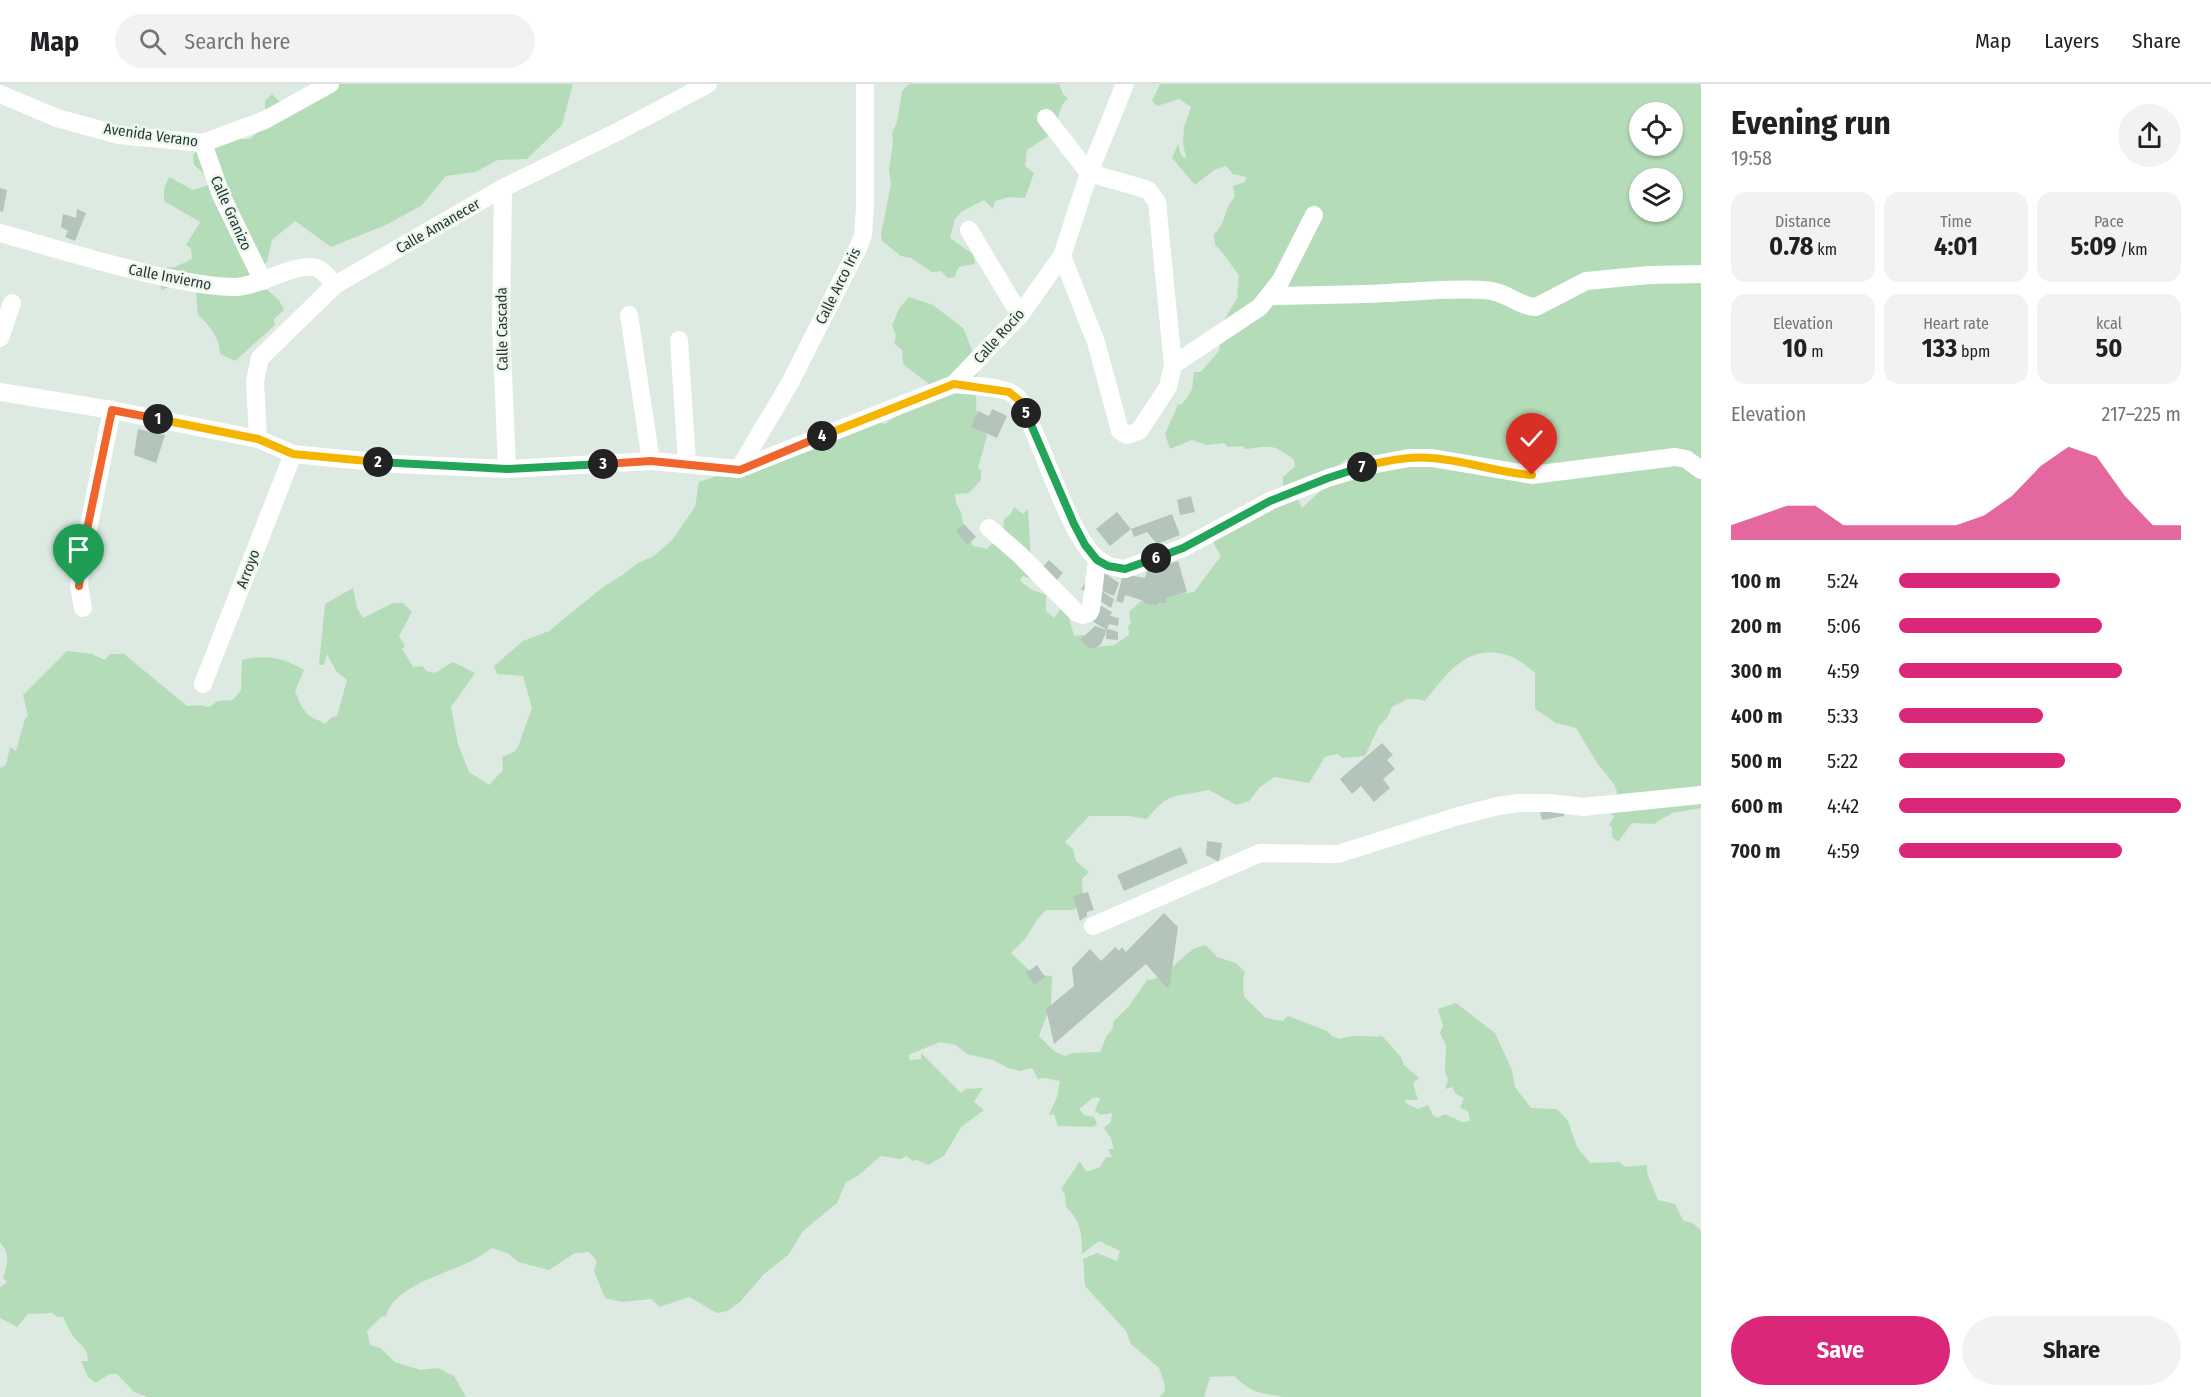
<!DOCTYPE html>
<meta charset="utf-8">
<style>
body{margin:0;font-family:"Fira Sans Condensed",sans-serif;background:#f2f2f2;color:#202124;height:100vh;display:flex;flex-direction:column;font-size:22px;white-space:nowrap}
*{box-sizing:border-box;margin:0}
p{font-size:20px;color:#757577}
.icon{flex:none;width:33px;height:33px;fill:none;stroke:currentColor;stroke-width:2;stroke-linecap:round;stroke-linejoin:round}
.map{position:relative;flex:1;overflow:hidden}
.panel{display:flex;flex-direction:column;background:#fff;width:510px}
.panel>*{flex:none}
.buttons{position:absolute;left:1629px;top:18px;display:grid;gap:12px}
.buttons a{display:grid;place-items:center;width:54px;height:54px;border-radius:50%;background:#fff;box-shadow:0 2px 4px #0004;font-size:30px}
.pin{position:absolute;display:grid;place-items:center;width:51px;height:51px;color:#fff;margin:-62px -26px;border-radius:50% 50% 50% 0;rotate:-45deg;box-shadow:0 0 6px #0007}
.pin .icon{rotate:45deg}
.km{position:absolute;width:30px;height:30px;margin:-15px;border-radius:50%;background:#222;color:#fff;font-size:16px;line-height:30px;text-align:center}
.round{display:grid;place-items:center;flex:none;width:63px;height:63px;border-radius:32px;background:#f2f2f2}
.head{display:flex;align-items:center;justify-content:space-between;height:102px;padding:0 30px}
h1{font-size:33px;font-weight:700;line-height:45px}
.metrics{display:grid;grid-template-columns:repeat(3,1fr);gap:9px;height:102px;padding:6px 30px}
.metrics div{display:grid;align-content:center;border-radius:15px;background:#f2f2f2;text-align:center}
.metrics b{font-size:26px;font-weight:700}
.metrics small{font-size:16px;font-weight:400}
.metrics p{font-size:16px}
.chart{height:168px;padding:12px 30px}
.chart p{display:flex;justify-content:space-between}
.chart svg{width:100%;height:108px;margin-top:6px;fill:#db2777;opacity:.7}
.action{display:flex;gap:12px;margin-top:auto;padding:12px 30px}
.action a{flex:1;height:69px;border-radius:36px;background:#db2777;color:#fff;font-size:24px;font-weight:700;line-height:69px;text-align:center}
.action a+a{background:#f2f2f2;color:#202124}
ul{padding:0 30px;list-style:none;font-size:20px}
li{display:grid;grid-template-columns:96px 72px 1fr;align-items:center;height:45px}
li i{height:15px;border-radius:8px;background:#db2777}
header{display:flex;align-items:center;gap:36px;box-sizing:border-box;height:84px;padding:0 30px;background:#fff;border-bottom:2px solid #e0e0e0}
header strong{font-size:28px}
nav{display:flex;gap:33px;margin-inline-start:auto;font-size:21px}
.search{width:420px;height:54px;background:#f2f2f2;display:flex;align-items:center;gap:15px;box-sizing:border-box;padding:0 21px;border-radius:33px;color:#757577;font-size:22px}
main{display:flex;flex:1;min-height:0}
.map>svg:first-child{display:block}
</style>
<header>
<strong>Map</strong>
<div class="search"><svg class="icon" aria-label="search" viewBox="0 0 24 24"><circle cx="10" cy="10" r="6"/><path d="M15 15l6 6"/></svg>Search here</div>
<nav><a>Map</a><a>Layers</a><a>Share</a></nav>
</header>
<main>
<div class="map">
<svg width="1701" height="1313" viewBox="0 0 1701 1313">
<rect width="100%" height="100%" fill="#ddeae2"/>
<g fill="#b5dcb8" fill-rule="evenodd">
<path d="M321,0H573L562,41L527,75L498,76L475,88L446,92L422,121L388,140L331,163L295,137L272,156L267,178L260,184L265,204L279,216L284,226L274,235L275,241L235,277L220,270C221,256 208,239 198,231L196,207L171,202L162,206L156,194L161,182L163,184L175,183L192,175L191,165L186,161L200,138L164,117V105L169,93L193,106L208,101L204,90L194,81L193,71L201,63L226,55H250L266,41L265,17L272,10L281,19Z"/>
<path d="M909,0H1059L1063,10L1068,14L1062,21L1053,49L1027,66L1025,82L1034,89L1025,114L1009,113L995,117L993,125L984,116L961,128L955,135L950,154L973,170L975,180C962,183 958,179 955,193L948,194L941,187L932,188L911,174L901,172L882,157L881,150L891,101L889,85L893,59L892,49L897,38L902,7Z"/>
<path d="M1160,0H1701V724L1672,729L1654,740L1632,739L1618,758L1612,753V743L1609,741L1614,732L1610,729L1617,708L1614,700L1597,679L1576,644L1556,639L1535,625V589C1528,584 1520,576 1512,573C1470,556 1448,588 1425,617L1417,615H1407L1392,623L1387,634L1379,642L1365,672L1342,674L1337,670L1325,673L1309,699L1275,693L1260,703L1249,717L1236,721L1209,706C1175,714 1170,706 1147,735L1128,732H1089L1065,758L1073,765L1076,777L1089,788L1082,795L1083,815L1074,826H1046L1037,836L1025,855L1011,869L1033,890L1052,892L1051,920L1039,952L1054,967L1065,972L1072,969L1100,968L1107,951L1112,946L1114,937L1129,922L1147,896C1170,896 1182,864 1206,861L1217,873L1236,879L1245,888L1243,895L1244,913L1266,934L1283,937L1288,932L1327,947L1332,952L1340,955C1355,949 1367,954 1382,952L1401,973L1404,981L1419,994L1413,999L1418,1016H1404L1407,1020L1418,1025L1428,1021L1433,1031L1438,1034L1445,1030L1462,1038L1470,1037L1468,1027L1460,1024L1464,1014L1456,1010L1452,1003L1445,1005L1448,995C1442,985 1447,975 1446,964C1446,959 1442,954 1440,949L1443,942L1438,925L1456,919L1495,949L1512,986L1515,1003L1531,1024L1557,1025L1568,1037L1577,1063L1590,1079L1619,1078L1625,1083L1647,1081V1089L1658,1116L1675,1120L1683,1136L1694,1140L1701,1147V1313H1282C1274,1310 1265,1311 1258,1308C1249,1305 1241,1299 1234,1292L1210,1293L1204,1313H1160L1165,1307L1164,1298L1159,1284L1131,1260L1126,1247L1085,1202L1083,1175L1097,1169L1117,1177L1120,1167L1099,1157L1082,1170C1082,1150 1081,1137 1066,1123L1065,1111L1061,1105L1080,1077L1086,1088L1100,1083L1106,1073H1112L1108,1065H1114L1111,1054L1104,1044L1111,1038L1112,1029L1101,1031L1095,1027L1100,1014L1094,1013L1079,1025L1084,1031L1094,1033L1097,1040L1093,1043L1058,1042L1054,1030L1049,1031L1057,1013L1060,997L1045,994L1038,995L1032,984L1020,987L1008,984L993,976L967,970L956,961L940,958L908,971L910,976L921,975V969L961,1009L966,1005L983,1004L974,1018L984,1026L961,1043L944,1072L928,1081L917,1076L912,1077L907,1072L900,1075L881,1072C869,1081 860,1093 846,1098L837,1119L803,1147L789,1170L763,1191L740,1218L727,1227L717,1229L689,1213L660,1223L651,1215L622,1218L605,1214L594,1187L597,1177L589,1168L575,1169L549,1186L518,1178L509,1170L492,1164C483,1170 473,1177 463,1181C440,1191 392,1205 386,1232L381,1233L367,1247L370,1261L380,1264L395,1278L420,1286L438,1284L454,1292L466,1313H147L134,1308L117,1290H110L95,1299L88,1293L81,1277H88C88,1264 80,1261 73,1252C69,1246 66,1239 63,1233H57L52,1229L28,1230L17,1243L0,1234V1203L7,1198L3,1194C7,1181 11,1169 0,1159V684L6,681L10,663L16,667L25,635L28,632L23,611L67,567L92,570L105,576L110,570H124L187,622L201,621L209,623L218,617L233,616L241,606L242,576C265,570 284,574 304,586L295,607C299,616 302,627 311,633C316,636 320,636 325,640L332,633L337,632L347,596L336,587L327,570L324,581H319L325,520L353,504L357,524L363,534L393,519H403L412,528L399,552L405,562L402,565L413,583L422,582L427,587L435,589L453,578L475,589L451,623L458,660L469,688L489,701L503,686L502,673L514,668L518,663L532,624L523,592L497,590L494,582L523,557L549,547L603,503L621,492L638,479L654,472L672,456L695,423L699,398L879,337L884,340L919,318L930,301L903,280L902,266L894,259L896,252L892,241L900,223L909,213L933,221L963,244L979,283L975,297L977,336L987,352L978,384L981,387V396L969,409L955,410L956,419L961,428L965,448L973,462L987,465L992,460H996L1003,448L1004,435L1010,431L1014,423L1023,430L1028,425L1032,495L1022,492L1020,497L1032,506L1046,511V527L1054,534L1062,523H1066L1074,552L1091,550L1096,563L1114,561L1129,551L1128,542L1131,539L1129,528L1143,515L1194,508L1221,472L1213,458L1298,407V416L1302,424L1327,401L1347,387V375L1317,397L1283,403V393L1295,382L1294,376C1272,359 1271,362 1245,365L1243,362L1228,363L1224,359L1207,361L1192,356L1170,365L1165,350L1178,321L1182,320L1192,306L1194,288H1201L1219,267L1223,238L1237,214L1239,191C1232,183 1222,166 1215,161L1214,150C1226,141 1224,123 1235,113L1233,102L1245,98L1246,93L1233,90L1226,82L1214,86L1195,101L1172,74L1178,60L1181,71L1186,75L1183,59L1184,43L1191,23L1179,15L1157,22L1152,17ZM1640,28H1672V62H1640ZM1640,94H1672V128H1640Z"/>
</g>
<g fill="#b3c4ba">
<polygon points="0,104 7,106 3,128 0,127"/>
<polygon points="77,125 86,129 75,157 65,153 68,147 61,143 63,130 76,134"/>
<polygon points="992,325 1007,332 997,354 971,343 978,327 989,332"/>
<polygon points="138,345 165,351 156,379 134,371"/>
<polygon points="1191,412 1195,428 1180,431 1177,416"/>
<polygon points="1117,428 1131,445 1110,462 1096,445"/>
<polygon points="1172,430 1180,451 1157,460 1147,448 1134,453 1131,445"/>
<polygon points="964,440 976,453 967,461 956,447"/>
<polygon points="1049,476 1063,489 1053,500 1039,487"/>
<polygon points="1178,477 1187,508 1166,514 1166,519 1158,519 1157,521 1145,520 1144,517 1125,511 1123,519 1116,517 1123,490 1145,494 1147,487"/>
<polygon points="1096,483 1119,499 1114,512 1100,506 1114,515 1111,524 1081,505"/>
<polygon points="1096,519 1112,528 1110,532 1119,534 1118,542 1109,540 1107,546 1087,534"/>
<polygon points="1095,542 1107,546 1101,560 1094,565 1088,563 1080,556"/>
<polygon points="1109,545 1118,548 1118,556 1106,555 1107,546"/>
<polygon points="1382,659 1393,671 1387,676 1395,685 1383,695 1390,704 1374,718 1361,702 1352,710 1340,695"/>
<polygon points="1564,724 1564,732 1542,736 1540,728"/>
<polygon points="1207,757 1222,759 1219,778 1206,771"/>
<polygon points="1181,763 1188,779 1124,807 1117,791"/>
<polygon points="1088,808 1094,826 1087,828 1087,832 1080,837 1073,812"/>
<polygon points="1164,829 1178,843 1170,900 1167,904 1146,880 1054,960 1046,925 1074,902 1072,884 1090,865 1101,877 1115,863 1119,867 1122,863 1126,868"/>
<polygon points="1037,881 1045,893 1034,901 1026,889"/>
</g>
<g fill="none" stroke-linecap="round" stroke-linejoin="round">
<g stroke="#fff" stroke-width="18">
<polyline points="0,10 57,34 119,51 203,59 265,36 330,0"/>
<polyline points="1046,34 1089,89"/>
<polyline points="203,59 221,111 263,197"/>
<polyline points="503,104 501,241 507,385"/>
<polyline points="969,146 1020,231"/>
<path d="M0,149C53,164 105,180 159,192C184,197 209,203 236,203C258,203 301,175 319,185C325,188 330,196 335,201"/>
<polyline points="1062,172 1096,258 1120,347 1127,351 1139,347 1168,303 1173,281 1157,118 1149,107 1142,104 1089,89"/>
<path d="M1270,212C1310,211 1349,211 1389,209C1421,207 1453,204 1485,206C1506,207 1520,223 1536,223L1586,197L1649,191L1701,190"/>
<polyline points="629,231 651,377"/>
<polyline points="0,254 12,219"/>
<polyline points="679,256 687,379"/>
<polyline points="1173,281 1260,223 1281,196 1314,131"/>
<path d="M954,300C969,302 1001,302 1013,310C1021,315 1025,328 1029,337C1045,368 1072,458 1099,476C1106,482 1115,484 1125,485L1183,464L1270,417L1328,394L1371,381L1409,374H1432L1532,391L1675,373L1686,375L1701,386"/>
<polyline points="0,308 112,326 258,355 293,370 395,380 507,385 651,377 739,385 954,300 1020,231 1062,172 1089,89 1125,0"/>
<polyline points="258,355 255,297 260,274 335,201 503,104 619,47 708,0"/>
<polyline points="739,385 791,297 858,164 863,151 865,122 865,0"/>
<polyline points="989,444 1020,471 1077,529 1083,531 1089,529 1091,525 1097,476"/>
<polyline points="83,524 79,502 81,481 112,326"/>
<polyline points="203,600 293,370"/>
<polyline points="1093,842 1260,769 1338,770 1455,733 1498,722 1519,719 1550,719 1583,723 1701,711"/>
</g>
</g>
<g fill="none" stroke-linecap="round" stroke-linejoin="round">
<defs>
<polyline id="split-1" points="79,502 84,460 112,326 158,335"/>
<polyline id="split-2" points="158,335 258,355 293,370 378,378"/>
<polyline id="split-3" points="378,378 507,385 603,380"/>
<polyline id="split-4" points="603,380 651,377 740,386 822,352"/>
<polyline id="split-5" points="822,352 954,300 1009,308 1020,317 1026,329"/>
<polyline id="split-6" points="1026,329 1074,440 1085,461 1097,476 1108,482 1125,485 1156,474"/>
<polyline id="split-7" points="1156,474 1183,464 1270,417 1328,394 1362,383"/>
<path id="split-8" d="M1362,383C1384,377 1408,372 1431,374C1465,376 1498,389 1532,391"/>
</defs>
<use href="#split-1" stroke="#fff" stroke-width="12"/>
<use href="#split-2" stroke="#fff" stroke-width="12"/>
<use href="#split-3" stroke="#fff" stroke-width="12"/>
<use href="#split-4" stroke="#fff" stroke-width="12"/>
<use href="#split-5" stroke="#fff" stroke-width="12"/>
<use href="#split-6" stroke="#fff" stroke-width="12"/>
<use href="#split-7" stroke="#fff" stroke-width="12"/>
<use href="#split-8" stroke="#fff" stroke-width="12"/>
<use href="#split-1" stroke="#f0652b" stroke-width="8"/>
<use href="#split-2" stroke="#f5b400" stroke-width="8"/>
<use href="#split-3" stroke="#22a559" stroke-width="8"/>
<use href="#split-4" stroke="#f0652b" stroke-width="8"/>
<use href="#split-5" stroke="#f5b400" stroke-width="8"/>
<use href="#split-6" stroke="#22a559" stroke-width="8"/>
<use href="#split-7" stroke="#22a559" stroke-width="8"/>
<use href="#split-8" stroke="#f5b400" stroke-width="8"/>
</g>
<g text-anchor="middle" dominant-baseline="central" stroke-width="5" stroke-linejoin="round" paint-order="stroke">
<g font-size="15" fill="#1f392d" stroke="#eef6f0">
<text transform="translate(151 51) rotate(8)">Avenida Verano</text>
<text transform="translate(231 129) rotate(66)">Calle Granizo</text>
<text transform="translate(438 142) rotate(-30)">Calle Amanecer</text>
<text transform="translate(170 193) rotate(11)">Calle Invierno</text>
<text transform="translate(838 202) rotate(-64)">Calle Arco Iris</text>
<text transform="translate(502 245) rotate(-91)">Calle Cascada</text>
<text transform="translate(999 252) rotate(-48)">Calle Rocío</text>
<text transform="translate(248 485) rotate(-69)">Arroyo</text>
</g>
</g>
</svg>
<div class="buttons">
<a><svg class="icon" aria-label="locate" viewBox="0 0 24 24"><circle cx="12" cy="12" r="6"/><path d="M12 2v4M12 18v4M2 12h4M18 12h4"/></svg></a>
<a><svg class="icon" aria-label="layers" viewBox="0 0 24 24"><path d="M12 4l9 5-9 5-9-5zM3 14l9 5 9-5"/></svg></a>
</div>
<div class="pin" style="left:79px;top:502px;background:#1e9e55"><svg class="icon" aria-label="arrive" viewBox="0 0 24 24"><path d="M6 21V4h12l-3 4 3 4H6"/></svg></div>
<div class="pin" style="left:1532px;top:391px;background:#d93025"><svg class="icon" aria-label="check" viewBox="0 0 24 24"><path d="M5 12l5 5 9-10"/></svg></div>
<b class="km" style="left:158px;top:335px">1</b>
<b class="km" style="left:378px;top:378px">2</b>
<b class="km" style="left:603px;top:380px">3</b>
<b class="km" style="left:822px;top:352px">4</b>
<b class="km" style="left:1026px;top:329px">5</b>
<b class="km" style="left:1156px;top:474px">6</b>
<b class="km" style="left:1362px;top:383px">7</b>
</div>
<section class="panel">
<div class="head"><div><h1>Evening run</h1><p>19:58</p></div><a class="round"><svg class="icon" aria-label="share" viewBox="0 0 24 24"><path d="M12 15V3M7 8l5-5 5 5M5 13v7h14v-7"/></svg></a></div>
<div class="metrics">
<div><p>Distance</p><b>0.78<small> km</small></b></div>
<div><p>Time</p><b>4:01</b></div>
<div><p>Pace</p><b>5:09<small> /km</small></b></div>
</div>
<div class="metrics">
<div><p>Elevation</p><b>10<small> m</small></b></div>
<div><p>Heart rate</p><b>133<small> bpm</small></b></div>
<div><p>kcal</p><b>50</b></div>
</div>
<div class="chart"><p><span>Elevation</span>217–225 m</p>
<svg viewBox="0 0 160 44" preserveAspectRatio="none"><path d="M0 44V38L10 34L20 30L30 30L40 38L50 38L60 38L70 38L80 38L90 34L100 26L110 14L120 6L130 10L140 26L150 38L160 38V44z"/></svg>
</div>
<ul>
<li><b>100 m</b>5:24<i style="width:57%"></i></li>
<li><b>200 m</b>5:06<i style="width:72%"></i></li>
<li><b>300 m</b>4:59<i style="width:79%"></i></li>
<li><b>400 m</b>5:33<i style="width:51%"></i></li>
<li><b>500 m</b>5:22<i style="width:59%"></i></li>
<li><b>600 m</b>4:42<i style="width:100%"></i></li>
<li><b>700 m</b>4:59<i style="width:79%"></i></li>
</ul>
<div class="action"><a>Save</a><a>Share</a></div>
</section>
</main>
